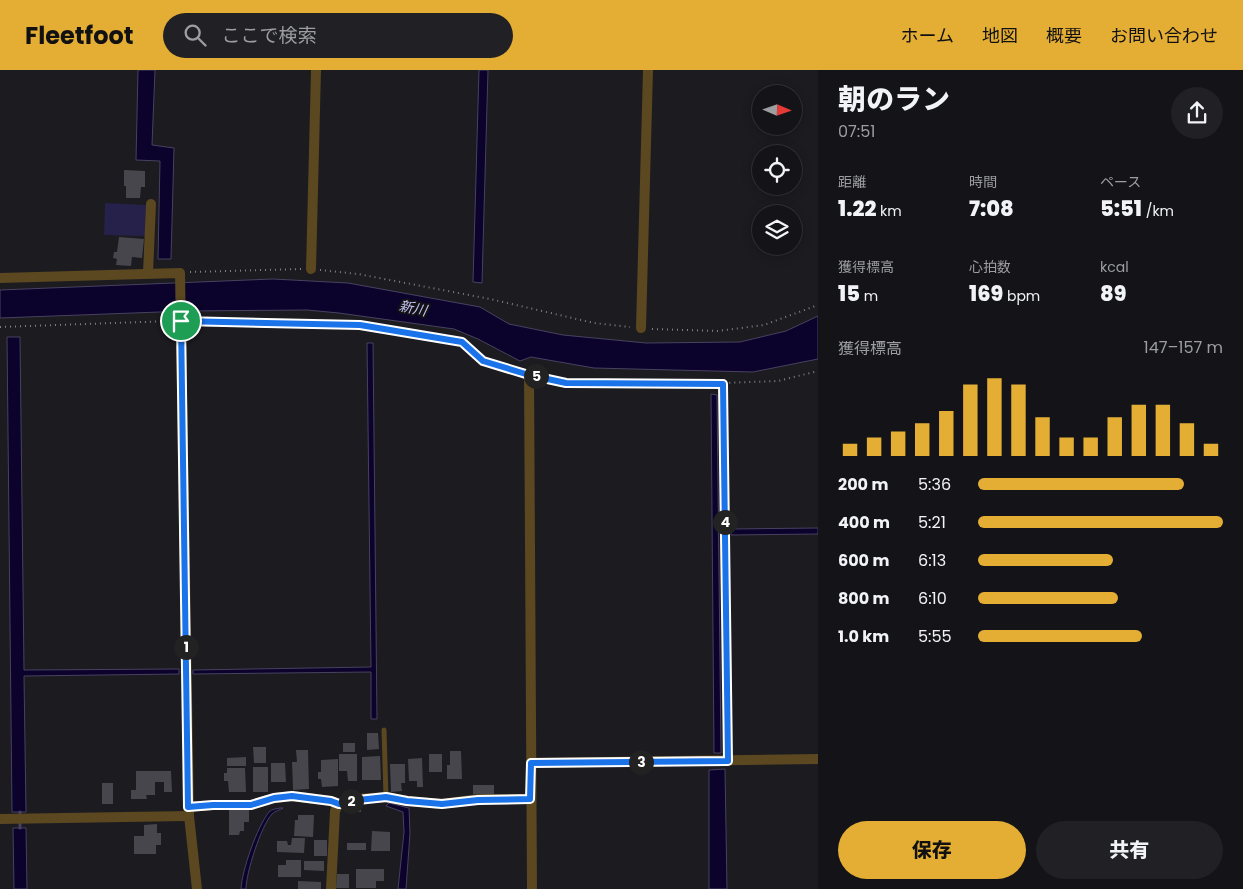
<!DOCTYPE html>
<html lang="ja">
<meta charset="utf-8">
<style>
body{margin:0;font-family:Poppins,"Noto Sans JP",sans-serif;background:#212125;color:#f1f3f6;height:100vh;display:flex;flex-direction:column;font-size:19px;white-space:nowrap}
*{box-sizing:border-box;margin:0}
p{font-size:16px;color:#9d9ea2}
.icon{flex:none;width:28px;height:28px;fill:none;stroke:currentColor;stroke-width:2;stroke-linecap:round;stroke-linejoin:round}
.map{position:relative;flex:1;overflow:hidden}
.side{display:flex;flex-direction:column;background:#141418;width:425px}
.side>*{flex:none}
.needle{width:32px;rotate:92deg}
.controls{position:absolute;left:752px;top:15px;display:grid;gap:10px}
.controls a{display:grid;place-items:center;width:50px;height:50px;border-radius:50%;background:#141418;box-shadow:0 2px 12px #0003,0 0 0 1px #333337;font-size:25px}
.pin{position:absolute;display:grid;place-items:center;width:42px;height:42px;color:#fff;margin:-21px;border:2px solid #fff;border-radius:50%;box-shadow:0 1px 5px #0007}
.km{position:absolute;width:25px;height:25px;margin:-12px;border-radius:50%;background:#222;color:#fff;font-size:14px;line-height:25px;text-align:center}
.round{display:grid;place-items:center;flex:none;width:52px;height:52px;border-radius:26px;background:#212125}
.summary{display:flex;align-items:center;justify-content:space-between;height:85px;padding:0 20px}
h1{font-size:28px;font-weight:800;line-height:38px}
.stats{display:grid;grid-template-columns:repeat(3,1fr);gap:8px;height:85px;padding:5px 20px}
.stats div{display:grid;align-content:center}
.stats b{font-size:21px;font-weight:800}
.stats small{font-size:14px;font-weight:400}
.stats p{font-size:14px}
.chart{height:140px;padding:10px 20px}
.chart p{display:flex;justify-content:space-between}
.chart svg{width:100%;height:90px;margin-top:5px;stroke:#e4ae35;stroke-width:6}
.button{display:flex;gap:10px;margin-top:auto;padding:10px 20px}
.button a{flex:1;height:58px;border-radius:30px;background:#e4ae35;color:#111;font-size:20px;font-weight:800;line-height:58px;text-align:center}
.button a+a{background:#212125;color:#f1f3f6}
ul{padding:0 20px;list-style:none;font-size:16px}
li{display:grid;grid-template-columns:80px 60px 1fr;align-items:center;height:38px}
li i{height:12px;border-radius:6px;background:#e4ae35}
header{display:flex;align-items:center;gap:30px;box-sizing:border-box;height:70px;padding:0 25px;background:#e4ae35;color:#111}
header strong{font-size:24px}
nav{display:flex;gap:28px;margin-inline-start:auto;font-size:18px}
.search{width:350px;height:45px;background:#212125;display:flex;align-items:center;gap:12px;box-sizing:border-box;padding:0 18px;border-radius:28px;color:#9d9ea2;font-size:19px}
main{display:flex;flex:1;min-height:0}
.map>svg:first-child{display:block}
</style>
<header>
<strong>Fleetfoot</strong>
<div class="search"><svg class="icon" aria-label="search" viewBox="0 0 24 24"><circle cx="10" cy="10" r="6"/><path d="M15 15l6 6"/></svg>ここで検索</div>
<nav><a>ホーム</a><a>地図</a><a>概要</a><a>お問い合わせ</a></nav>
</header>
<main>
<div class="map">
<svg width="818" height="819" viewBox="0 0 818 819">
<rect width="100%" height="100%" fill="#1b1b20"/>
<polygon fill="#25214a" points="105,133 146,135 145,166 104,165"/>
<g fill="#0c032c" stroke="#484260">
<polygon points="138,0 155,0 152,75 174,78 171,189 158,189 160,91 136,90"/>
<polygon points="479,0 488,0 482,213 473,212"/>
<polygon points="273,209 348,213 480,237 509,254 563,265 646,273 740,272 786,261 818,246 818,289 753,302 594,298 531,287 520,291 478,269 454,259 339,243 307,240 186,241 0,248 0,220"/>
<polygon points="7,267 20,267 24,600 179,599 179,604 24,606 26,742 12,742"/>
<polygon points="367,273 373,273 377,649 371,649 371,602 193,604 193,600 371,597"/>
<polygon points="711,324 717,325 721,683 714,683"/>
<polygon points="818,458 818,464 731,465 731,459"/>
<polygon points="725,699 727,819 709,819 709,700"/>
<polygon points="389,733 409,738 410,763 406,819 398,819 404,762 403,742 386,736"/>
<path d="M280,738H283C280,740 275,741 272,744C261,756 246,803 246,819H241C242,800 257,757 269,742C272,739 276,739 280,738Z"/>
<polygon points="13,758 26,758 27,819 14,819"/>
</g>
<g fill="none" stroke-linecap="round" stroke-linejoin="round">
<polyline stroke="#484260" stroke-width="3" points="20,758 20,742"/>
</g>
<g fill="#46464c">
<polygon points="124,100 145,101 145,117 141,117 140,128 126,128 126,116 124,116"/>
<polygon points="119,167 144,169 142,188 132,187 131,196 116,195 117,189 113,188 114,182 117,182"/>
<polygon points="367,663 378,663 379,679 367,680"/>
<rect x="343" y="673" width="12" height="9"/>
<polygon points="253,677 266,677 266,693 254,693"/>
<polygon points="296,680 308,680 309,719 293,720 292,692 297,692"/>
<polygon points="450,681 461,681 462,709 447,709 447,695 450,695"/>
<polygon points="339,684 357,684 357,711 348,711 347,701 339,701"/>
<rect x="429" y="684" width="13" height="18"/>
<polygon points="380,686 381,710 362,710 362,687"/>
<polygon points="246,687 246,696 227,696 227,688"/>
<polygon points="422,688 423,717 417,717 417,711 409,711 408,689"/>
<polygon points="338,689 338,716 322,717 321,709 318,709 318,702 321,702 321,690"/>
<polygon points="271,693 285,693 286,712 271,712"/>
<polygon points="390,694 405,694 405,713 401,713 402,721 391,722"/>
<rect x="253" y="697" width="15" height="25"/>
<polygon points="227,698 245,698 246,722 229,722 228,711 224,711 224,703 227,703"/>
<polygon points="136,701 171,701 172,722 164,722 164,712 155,712 155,725 146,725 147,729 131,729 131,720 136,720"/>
<rect x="102" y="713" width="11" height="21"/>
<rect x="473" y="715" width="21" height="9"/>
<polygon points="345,734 361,735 361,742 345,742"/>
<polygon points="229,739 249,739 249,752 244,752 244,761 240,761 239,765 229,765"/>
<polygon points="298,745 314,745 313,767 294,766 295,750 298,750"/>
<polygon points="157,754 157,763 161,763 161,775 156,775 156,784 134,784 134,766 144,766 144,755"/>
<polygon points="372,761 390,762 390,781 371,781"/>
<polygon points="292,768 305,768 304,783 277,782 277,771 287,771 288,775 291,775"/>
<rect x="314" y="770" width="13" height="16"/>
<rect x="347" y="773" width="19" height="7"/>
<polygon points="286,790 301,790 301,807 278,807 278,795 286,795"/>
<polygon points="304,791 324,791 324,801 304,800"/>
<polygon points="356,799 384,799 384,811 376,811 376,818 356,818"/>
<polygon points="337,804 349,804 349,818 336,818"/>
<polygon points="298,811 321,812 321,819 298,819"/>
</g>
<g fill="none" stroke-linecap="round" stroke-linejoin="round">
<g stroke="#808084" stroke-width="2" stroke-dasharray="1 4" stroke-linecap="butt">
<polyline points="320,200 358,204 490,229 594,253 630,257"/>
<polyline points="190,202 301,199"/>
<polyline points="191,251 360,255 462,272 483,291 521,302"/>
<polyline points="0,257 171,251"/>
<polyline points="652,259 718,261 764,255 818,235"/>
<polyline points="540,307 566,313 723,313 778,311 818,301"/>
<polyline points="723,313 727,681"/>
</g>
<polyline stroke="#5b4720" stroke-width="5" points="384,660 386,727"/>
<g stroke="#5b4720" stroke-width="10">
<polyline points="311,199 316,0"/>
<polyline points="148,203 151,134"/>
<polyline points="0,208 180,203 189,746 197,819"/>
<polyline points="641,258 648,0"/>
<polyline points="529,305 532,819"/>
<polyline points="531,693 818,689"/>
<polyline points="188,737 213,735 251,735 274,728 292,726 331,731 339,734"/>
<polyline points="0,749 189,746"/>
<polyline points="331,819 335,741 339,734 358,729 386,727 407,731 441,734 479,729 530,729"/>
</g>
</g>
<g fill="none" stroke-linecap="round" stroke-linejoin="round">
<defs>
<polygon id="route" points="181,251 360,255 462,272 483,291 529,305 566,313 723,314 728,691 531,693 530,729 478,730 442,734 407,731 386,727 358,730 339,734 331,731 292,726 274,728 251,735 213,735 188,737"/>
</defs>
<use href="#route" stroke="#fff" stroke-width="10"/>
<use href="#route" stroke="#1a73e8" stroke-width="6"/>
</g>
<g text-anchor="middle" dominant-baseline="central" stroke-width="4" stroke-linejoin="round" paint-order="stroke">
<g font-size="14" font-style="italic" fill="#c5c5f4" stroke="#121217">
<text transform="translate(413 238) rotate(11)">新川</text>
</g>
</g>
</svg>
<div class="controls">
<a><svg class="needle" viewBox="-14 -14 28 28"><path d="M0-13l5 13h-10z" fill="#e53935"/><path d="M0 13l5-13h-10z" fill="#9d9ea2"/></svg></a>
<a><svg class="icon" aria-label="locate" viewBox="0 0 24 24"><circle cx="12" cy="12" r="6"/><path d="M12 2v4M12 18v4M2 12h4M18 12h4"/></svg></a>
<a><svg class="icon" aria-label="layers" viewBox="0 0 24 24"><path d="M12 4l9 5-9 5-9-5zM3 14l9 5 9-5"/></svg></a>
</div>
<div class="pin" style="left:181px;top:251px;background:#1e9e55"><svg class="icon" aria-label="arrive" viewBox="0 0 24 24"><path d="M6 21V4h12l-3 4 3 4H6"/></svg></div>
<b class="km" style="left:186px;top:577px">1</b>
<b class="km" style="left:351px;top:731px">2</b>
<b class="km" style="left:641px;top:692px">3</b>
<b class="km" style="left:725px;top:452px">4</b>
<b class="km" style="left:536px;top:306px">5</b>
</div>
<section class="side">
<div class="summary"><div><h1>朝のラン</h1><p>07:51</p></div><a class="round"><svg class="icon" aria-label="share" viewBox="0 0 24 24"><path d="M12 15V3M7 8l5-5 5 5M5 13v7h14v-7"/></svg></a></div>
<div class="stats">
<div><p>距離</p><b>1.22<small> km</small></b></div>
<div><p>時間</p><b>7:08</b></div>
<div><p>ペース</p><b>5:51<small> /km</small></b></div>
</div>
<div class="stats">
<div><p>獲得標高</p><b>15<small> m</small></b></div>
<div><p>心拍数</p><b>169<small> bpm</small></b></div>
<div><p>kcal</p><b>89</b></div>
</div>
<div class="chart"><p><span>獲得標高</span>147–157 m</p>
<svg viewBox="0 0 160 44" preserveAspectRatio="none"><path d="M5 44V38M15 44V35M25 44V32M35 44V28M45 44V22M55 44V9M65 44V6M75 44V9M85 44V25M95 44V35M105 44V35M115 44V25M125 44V19M135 44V19M145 44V28M155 44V38"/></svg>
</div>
<ul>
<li><b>200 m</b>5:36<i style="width:84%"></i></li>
<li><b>400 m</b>5:21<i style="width:100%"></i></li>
<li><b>600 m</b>6:13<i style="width:55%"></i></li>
<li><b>800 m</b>6:10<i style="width:57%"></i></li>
<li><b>1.0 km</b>5:55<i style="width:67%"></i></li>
</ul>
<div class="button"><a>保存</a><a>共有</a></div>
</section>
</main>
